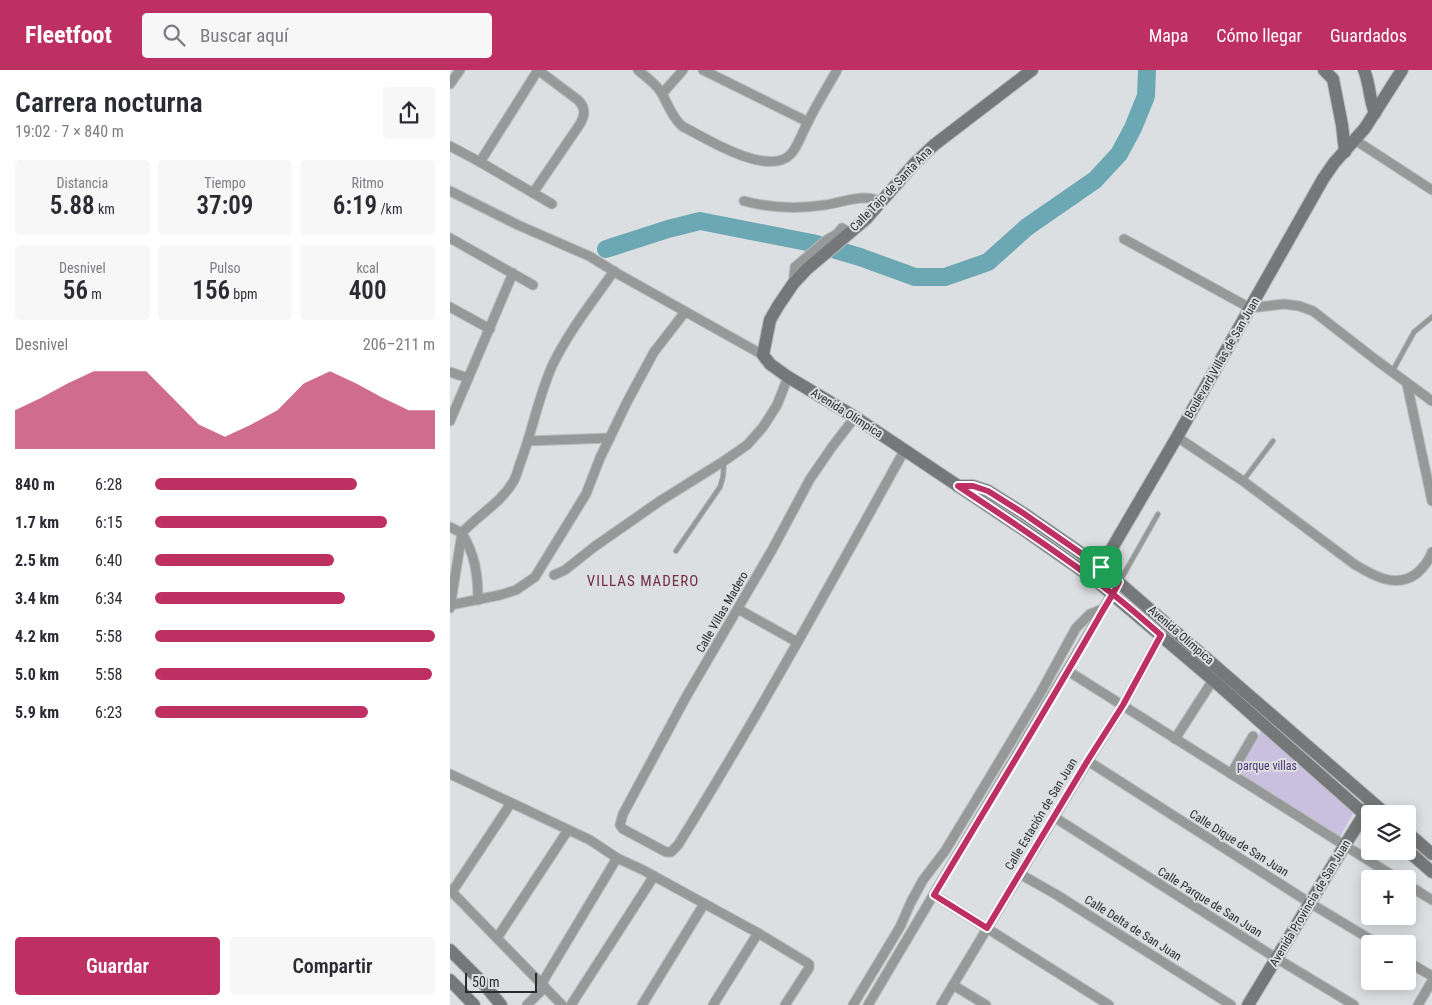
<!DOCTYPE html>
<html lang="es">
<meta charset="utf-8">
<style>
body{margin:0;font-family:"Roboto Condensed",sans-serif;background:#f7f7f7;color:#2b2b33;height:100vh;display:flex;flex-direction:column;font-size:19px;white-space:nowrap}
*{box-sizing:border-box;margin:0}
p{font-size:16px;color:#7c7c81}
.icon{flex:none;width:28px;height:28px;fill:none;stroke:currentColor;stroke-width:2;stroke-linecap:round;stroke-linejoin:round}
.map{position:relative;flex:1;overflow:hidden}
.drawer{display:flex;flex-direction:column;background:#fff;width:450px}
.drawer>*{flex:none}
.buttons{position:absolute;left:911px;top:735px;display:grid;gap:10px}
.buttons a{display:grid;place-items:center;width:55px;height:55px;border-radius:5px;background:#fff;box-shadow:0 2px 12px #0003;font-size:25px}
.scale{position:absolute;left:15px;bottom:12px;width:72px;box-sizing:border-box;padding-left:5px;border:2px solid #2a2b2c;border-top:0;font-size:14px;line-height:18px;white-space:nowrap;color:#2a2b2c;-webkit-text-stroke:4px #dcdfe1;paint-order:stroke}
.pin{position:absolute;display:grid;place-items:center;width:42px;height:42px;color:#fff;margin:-21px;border-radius:10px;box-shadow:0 2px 8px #0006}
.round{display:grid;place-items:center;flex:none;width:52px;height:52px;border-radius:5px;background:#f7f7f7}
.summary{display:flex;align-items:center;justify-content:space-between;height:85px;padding:0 15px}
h1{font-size:28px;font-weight:600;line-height:38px}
.stats{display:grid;grid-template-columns:repeat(3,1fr);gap:8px;height:85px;padding:5px 15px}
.stats div{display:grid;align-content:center;border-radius:5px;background:#f7f7f7;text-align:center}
.stats b{font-size:25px;font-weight:600}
.stats small{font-size:14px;font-weight:400}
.stats p{font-size:14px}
.chart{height:140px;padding:10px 15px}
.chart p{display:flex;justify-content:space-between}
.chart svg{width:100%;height:90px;margin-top:5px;fill:#bd3061;opacity:.7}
.primary-button{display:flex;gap:10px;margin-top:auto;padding:10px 15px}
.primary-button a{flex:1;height:58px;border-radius:5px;background:#bd3061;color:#fff;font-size:20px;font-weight:600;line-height:58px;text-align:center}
.primary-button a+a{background:#f7f7f7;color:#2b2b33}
ul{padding:0 15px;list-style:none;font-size:16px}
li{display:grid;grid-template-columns:80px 60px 1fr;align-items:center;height:38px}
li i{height:12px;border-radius:6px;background:#bd3061}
header{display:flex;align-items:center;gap:30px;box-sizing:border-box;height:70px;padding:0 25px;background:#bd3061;color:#fff}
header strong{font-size:24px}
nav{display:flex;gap:28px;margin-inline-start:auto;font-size:18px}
.search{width:350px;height:45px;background:#f7f7f7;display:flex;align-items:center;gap:12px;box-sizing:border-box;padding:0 18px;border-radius:5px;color:#7c7c81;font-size:19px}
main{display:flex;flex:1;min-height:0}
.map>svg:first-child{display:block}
</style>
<header>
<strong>Fleetfoot</strong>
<div class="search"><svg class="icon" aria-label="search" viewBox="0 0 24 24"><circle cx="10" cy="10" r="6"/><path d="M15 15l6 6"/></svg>Buscar aquí</div>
<nav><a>Mapa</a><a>Cómo llegar</a><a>Guardados</a></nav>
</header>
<main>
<section class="drawer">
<div class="summary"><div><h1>Carrera nocturna</h1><p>19:02 · 7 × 840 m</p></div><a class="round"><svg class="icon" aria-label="share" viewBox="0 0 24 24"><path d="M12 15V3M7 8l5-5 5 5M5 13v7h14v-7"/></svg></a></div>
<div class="stats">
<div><p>Distancia</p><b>5.88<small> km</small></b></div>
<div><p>Tiempo</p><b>37:09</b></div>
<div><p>Ritmo</p><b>6:19<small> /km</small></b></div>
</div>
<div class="stats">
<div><p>Desnivel</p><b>56<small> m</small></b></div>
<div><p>Pulso</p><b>156<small> bpm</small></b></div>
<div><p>kcal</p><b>400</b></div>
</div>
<div class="chart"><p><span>Desnivel</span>206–211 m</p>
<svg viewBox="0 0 160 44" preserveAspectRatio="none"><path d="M0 44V25L10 19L20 12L30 6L40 6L50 6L60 19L70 32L80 38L90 32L100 25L110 12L120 6L130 12L140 19L150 25L160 25V44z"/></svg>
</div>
<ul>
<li><b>840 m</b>6:28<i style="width:72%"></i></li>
<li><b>1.7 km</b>6:15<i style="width:83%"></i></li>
<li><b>2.5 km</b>6:40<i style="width:64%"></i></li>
<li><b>3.4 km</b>6:34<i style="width:68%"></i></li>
<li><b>4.2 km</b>5:58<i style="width:100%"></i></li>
<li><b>5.0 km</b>5:58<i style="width:99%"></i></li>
<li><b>5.9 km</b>6:23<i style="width:76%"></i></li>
</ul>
<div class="primary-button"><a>Guardar</a><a>Compartir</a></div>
</section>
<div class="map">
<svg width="982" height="935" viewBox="0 0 982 935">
<rect width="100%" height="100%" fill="#dcdfe1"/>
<polygon fill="#c9c0e0" points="811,661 905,740 890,767 794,708 790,698"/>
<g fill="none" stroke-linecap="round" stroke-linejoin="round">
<polyline stroke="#6ba8b3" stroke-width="18" points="156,179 218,159 250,151 362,173 410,187 465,207 495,207 538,192 577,157 645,110 669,84 683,58 696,26 697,0"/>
<defs>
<g id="lane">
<polyline points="942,302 964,262 982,247"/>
<polyline points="793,411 823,371"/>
<polyline points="226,481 270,417 273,407 274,392"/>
<polyline points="670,511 708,444"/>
</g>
<g id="street">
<path d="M188,0C196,7 205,13 211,22C218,34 221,46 232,56C255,68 318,108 341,84C348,76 352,63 357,54C366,35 377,18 387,0"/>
<polyline points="253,0 358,52"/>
<polyline points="0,14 10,0"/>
<polyline points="212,24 233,0"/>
<polyline points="905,70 982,120"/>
<polyline points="0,76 30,92 102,134"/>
<polyline points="30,92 88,0"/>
<polyline points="0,121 68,155 139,186 170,205 313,285"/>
<path d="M83,123L130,54C135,45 136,38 128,30L88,0"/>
<path d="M294,131C320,138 348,139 375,135C389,133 403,127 417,128C422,128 427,130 432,132"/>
<polyline points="0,168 83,215"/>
<polyline points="674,169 800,238 834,234 849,236 863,241 926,290 982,331"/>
<polyline points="343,214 345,197 378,169 387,164 392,158 399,163"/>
<polyline points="0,237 40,259"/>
<polyline points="0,302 18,308"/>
<polyline points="957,314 982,431"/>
<path d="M405,347L382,377L360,409L322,480L236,627L173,744L170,755L173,759L216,782H221L228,775C308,646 381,513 454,381"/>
<polyline points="0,351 63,203"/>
<path d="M727,367L793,411L904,494C922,505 945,519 966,504C973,498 979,491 982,482"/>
<polyline points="78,371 160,368"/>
<polyline points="0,457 12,463 0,538"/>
<polyline points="104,505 115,500 144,477 210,431 274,391 297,375 313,357 327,335 338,307"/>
<path d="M28,530C28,504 25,485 12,463C28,445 51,433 63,412C67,406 68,398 71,391C83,359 89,324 103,294C119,261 143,231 164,201"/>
<polyline points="0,535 50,525 66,520 85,507 136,424 150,388 177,332 204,282 235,242"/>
<polyline points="288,539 347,572"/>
<polyline points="618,601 948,809"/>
<polyline points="725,669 763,610"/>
<polyline points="638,691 860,833 928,874"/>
<polyline points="0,704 140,770 167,788 193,800 308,863 356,892 359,894 359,898 335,935"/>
<polyline points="781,704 803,666"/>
<polyline points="604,747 826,888 904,935"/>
<polyline points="570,804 607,825 781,935"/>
<polyline points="958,815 982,830"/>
<polyline points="0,820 112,935"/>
<polyline points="2,822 61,733"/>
<polyline points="484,825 659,935"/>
<polyline points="47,868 118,760"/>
<polyline points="958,892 982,906"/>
<polyline points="92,913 167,788"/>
<polyline points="503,915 536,935"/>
<polyline points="77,935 95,917"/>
<polyline points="121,935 204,806"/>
<polyline points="192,935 254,834"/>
<polyline points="263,935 308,863"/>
<polyline points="403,935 450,857 461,832 473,810 495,781 526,730 591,622 626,558 640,544 653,539"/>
<polyline points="418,935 669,512"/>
<polyline points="491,935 638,691 673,635 711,565"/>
<polyline points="968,935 982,911"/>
</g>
<g id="secondary">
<polyline points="582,0 484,75 465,93 416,149 357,199 343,214 328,236 320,250 313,285 320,294 338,307 405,347 577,462 644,509 763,610 920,749"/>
<polyline points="874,0 883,9 892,55 895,82"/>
<path d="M914,0C920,14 919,29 925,43"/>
<polyline points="508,416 523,416 538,421 573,443 651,497 936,744"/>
<polyline points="644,509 727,367 873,109 884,93 915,58 952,0"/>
<polyline points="958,763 982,784"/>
<polyline points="958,781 982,802"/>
<polyline points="0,880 33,913 51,935"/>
<polyline points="0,910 24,935"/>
<polyline points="798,935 895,775 918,738"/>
</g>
</defs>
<use href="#lane" stroke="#b8bbbd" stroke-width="6"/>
<use href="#street" stroke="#b8bbbd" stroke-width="11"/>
<use href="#secondary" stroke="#b8bbbd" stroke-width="14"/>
<use href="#lane" stroke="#979999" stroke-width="4.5"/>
<use href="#street" stroke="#979999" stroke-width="9"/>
<use href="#secondary" stroke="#757778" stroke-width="12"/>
</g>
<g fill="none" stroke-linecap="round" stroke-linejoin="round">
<defs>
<path id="route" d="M651,497L573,443L538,421L523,416H508C553,446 599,476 643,509C667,526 689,546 711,565L673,635L638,690L537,858L484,825C539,733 595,642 648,549C655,536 663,525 669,512L651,497"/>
</defs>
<use href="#route" stroke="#fff" stroke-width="10"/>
<use href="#route" stroke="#bd3061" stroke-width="6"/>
</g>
<g text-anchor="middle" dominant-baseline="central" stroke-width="4" stroke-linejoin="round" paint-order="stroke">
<g font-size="12" fill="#2a2b2c" stroke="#dcdfe1">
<text transform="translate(441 119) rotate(-46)">Calle Tajo de Santa Ana</text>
<text transform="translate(772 288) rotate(-60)">Boulevard Villas de San Juan</text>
<text transform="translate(397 343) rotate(32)">Avenida Olímpica</text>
<text transform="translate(272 542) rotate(-60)">Calle Villas Madero</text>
<text transform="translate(731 565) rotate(41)">Avenida Olímpica</text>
<text transform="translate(591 744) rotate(-59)">Calle Estación de San Juan</text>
<text transform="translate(789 773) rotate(32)">Calle Dique de San Juan</text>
<text transform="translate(760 832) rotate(32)">Calle Parque de San Juan</text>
<text transform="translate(860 833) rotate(-59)">Avenida Provincia de San Juan</text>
<text transform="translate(683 858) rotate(32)">Calle Delta de San Juan</text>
</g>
<g font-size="12" fill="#4c3871" stroke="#dcdfe1">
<text x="817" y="696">parque villas</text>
</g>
<g font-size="15" letter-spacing="1" fill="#732e42" stroke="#dcdfe1">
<text x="193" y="511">VILLAS MADERO</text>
</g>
</g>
</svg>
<div class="buttons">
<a><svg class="icon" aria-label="layers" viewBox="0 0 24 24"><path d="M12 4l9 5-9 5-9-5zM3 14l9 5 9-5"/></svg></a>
<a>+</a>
<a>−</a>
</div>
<div class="scale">50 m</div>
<div class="pin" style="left:651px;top:497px;background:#1e9e55"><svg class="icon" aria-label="arrive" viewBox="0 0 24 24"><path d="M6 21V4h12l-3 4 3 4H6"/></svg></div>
</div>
</main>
